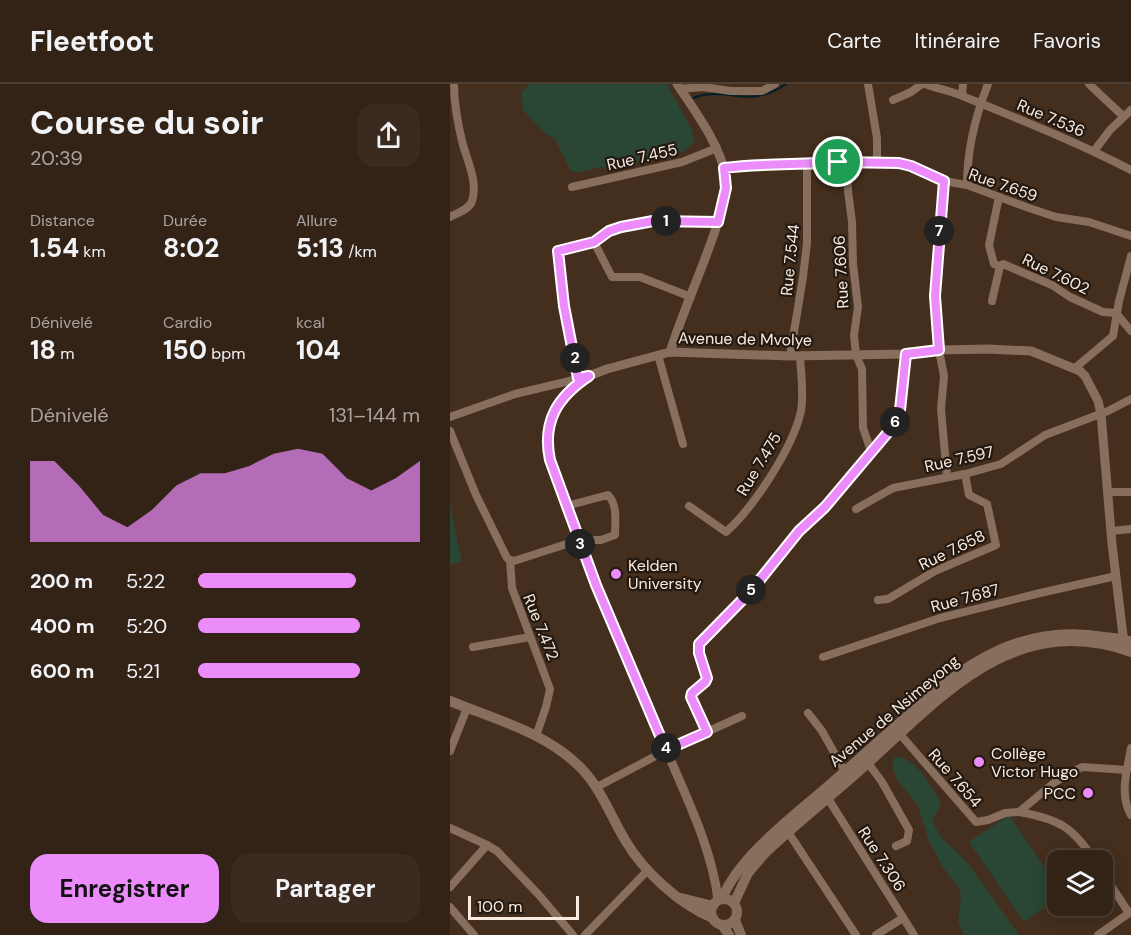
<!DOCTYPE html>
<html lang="fr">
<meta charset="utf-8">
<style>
body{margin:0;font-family:"DM Sans",sans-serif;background:#3b2a1f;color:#f1f3f6;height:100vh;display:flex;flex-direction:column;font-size:22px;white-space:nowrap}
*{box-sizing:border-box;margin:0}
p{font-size:20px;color:#a9a4a1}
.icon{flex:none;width:33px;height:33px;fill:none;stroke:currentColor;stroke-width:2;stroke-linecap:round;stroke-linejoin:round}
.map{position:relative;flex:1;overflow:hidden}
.drawer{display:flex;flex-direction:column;background:#332216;width:450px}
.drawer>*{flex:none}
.tools{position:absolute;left:597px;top:766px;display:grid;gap:12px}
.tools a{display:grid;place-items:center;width:66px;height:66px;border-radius:12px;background:#332216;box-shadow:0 3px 15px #0003,0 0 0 2px #4e3f35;font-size:30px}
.scale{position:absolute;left:18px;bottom:15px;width:111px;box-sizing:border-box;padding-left:6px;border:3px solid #f9ebe0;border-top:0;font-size:16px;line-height:21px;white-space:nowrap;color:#f9ebe0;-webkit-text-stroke:4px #231911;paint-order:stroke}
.pin{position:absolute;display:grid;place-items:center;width:51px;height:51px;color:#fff;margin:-26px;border:3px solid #fff;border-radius:50%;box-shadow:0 2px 6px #0007}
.km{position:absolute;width:30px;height:30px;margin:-15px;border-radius:50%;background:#222;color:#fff;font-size:16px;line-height:30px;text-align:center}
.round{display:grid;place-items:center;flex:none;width:63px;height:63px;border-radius:18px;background:#3b2a1f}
.head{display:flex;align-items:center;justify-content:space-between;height:102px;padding:0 30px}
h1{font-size:33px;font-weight:700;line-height:45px}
.stats{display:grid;grid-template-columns:repeat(3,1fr);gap:9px;height:102px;padding:6px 30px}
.stats div{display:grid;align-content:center}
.stats b{font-size:26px;font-weight:700}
.stats small{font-size:16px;font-weight:400}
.stats p{font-size:16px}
.chart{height:168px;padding:12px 30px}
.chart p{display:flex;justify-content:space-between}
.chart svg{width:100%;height:108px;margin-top:6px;fill:#ec8cfb;opacity:.7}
.action{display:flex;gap:12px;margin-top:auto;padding:12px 30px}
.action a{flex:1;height:69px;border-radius:18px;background:#ec8cfb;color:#111;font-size:24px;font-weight:700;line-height:69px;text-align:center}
.action a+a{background:#3b2a1f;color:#f1f3f6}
ul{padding:0 30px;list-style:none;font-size:20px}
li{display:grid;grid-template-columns:96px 72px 1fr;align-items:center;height:45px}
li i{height:15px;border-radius:8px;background:#ec8cfb}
header{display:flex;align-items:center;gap:36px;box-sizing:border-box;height:84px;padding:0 30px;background:#332216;border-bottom:2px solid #4e3f35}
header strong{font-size:28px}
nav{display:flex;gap:33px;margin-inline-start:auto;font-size:21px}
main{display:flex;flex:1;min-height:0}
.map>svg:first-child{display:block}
</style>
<header>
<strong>Fleetfoot</strong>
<nav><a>Carte</a><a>Itinéraire</a><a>Favoris</a></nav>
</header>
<main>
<section class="drawer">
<div class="head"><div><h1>Course du soir</h1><p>20:39</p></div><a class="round"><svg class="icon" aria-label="share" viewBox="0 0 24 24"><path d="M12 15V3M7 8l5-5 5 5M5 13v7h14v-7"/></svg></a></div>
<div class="stats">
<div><p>Distance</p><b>1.54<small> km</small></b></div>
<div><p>Durée</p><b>8:02</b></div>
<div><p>Allure</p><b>5:13<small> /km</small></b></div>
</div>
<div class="stats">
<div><p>Dénivelé</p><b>18<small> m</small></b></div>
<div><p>Cardio</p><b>150<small> bpm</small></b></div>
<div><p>kcal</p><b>104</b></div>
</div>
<div class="chart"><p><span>Dénivelé</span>131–144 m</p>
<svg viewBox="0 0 160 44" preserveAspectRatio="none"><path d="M0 44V11L10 11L20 21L30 33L40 38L50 31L60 21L70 16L80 16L90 13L100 8L110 6L120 8L130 18L140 23L150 18L160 11V44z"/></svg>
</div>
<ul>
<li><b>200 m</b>5:22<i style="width:71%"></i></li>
<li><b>400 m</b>5:20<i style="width:73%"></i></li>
<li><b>600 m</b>5:21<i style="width:73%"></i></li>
</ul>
<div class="action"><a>Enregistrer</a><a>Partager</a></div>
</section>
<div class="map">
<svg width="681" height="851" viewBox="0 0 681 851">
<rect width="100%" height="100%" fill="#442e1d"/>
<g fill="#2a4634">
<polygon points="79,0 217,0 242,46 244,58 234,67 217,74 186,78 163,85 151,83 130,88 121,87 105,55 94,48 73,26 71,9"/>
<polygon points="0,420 12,478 0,480"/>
<path d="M445,673C465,671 481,703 491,719L482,737L492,754L517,778L569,851H514L508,836L511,814L510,806L492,782L479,757L468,722L446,694L442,680Z"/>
<polygon points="559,731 607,801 607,815 574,838 519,758"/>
</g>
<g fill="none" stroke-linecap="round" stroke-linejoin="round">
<path stroke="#002129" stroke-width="2" d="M243,14C279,1 297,27 336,0"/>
<g stroke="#886e5c" stroke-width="8">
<polyline points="418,0 427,54 427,79"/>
<path d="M475,0C488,5 502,7 515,13C571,36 627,58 681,86"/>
<polyline points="639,0 673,32"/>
<polyline points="230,5 253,3 281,7 312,7 325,0"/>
<polyline points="512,11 513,0"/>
<polyline points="443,16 461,8 472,0"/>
<polyline points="644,67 660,46 681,26"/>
<polyline points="397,78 398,107 402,138 403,180 408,223 404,251 406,271 412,285 413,344 421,367"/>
<polyline points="274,84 305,80 449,79 461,82 494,97 517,101 579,124 606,133 639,138 681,152"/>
<polyline points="494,97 485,212 489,266 494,292 491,325 497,393"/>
<path d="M517,101C517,65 525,33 538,0"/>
<polyline points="122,103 232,78 267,64"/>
<polyline points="549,113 539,161 544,180 550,182 553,180 602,201 620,213 653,228 666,229 681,247"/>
<path d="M0,133C7,129 20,125 22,117C28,99 18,78 13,61C8,41 4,20 4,0"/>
<polyline points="144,158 162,193 190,193 241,213"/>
<polyline points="542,217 550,182"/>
<polyline points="208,271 233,360"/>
<polyline points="340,272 353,193 357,159 357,81"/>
<polyline points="625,284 663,252 669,217 681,172"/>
<polyline points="128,295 114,222 108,167 144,158 159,147 171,143 203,137 268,138"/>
<polyline points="0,333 65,310 132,294"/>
<polyline points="0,347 26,411 57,474 60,476 62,504 100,605 96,623 86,652"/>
<polyline points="657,408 681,408"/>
<path d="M239,422L276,448C303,424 343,364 351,327C354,309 351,290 350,272"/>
<polyline points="406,425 443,404 515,390 551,380 595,351 658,327 681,315"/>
<polyline points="661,447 681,445"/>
<path d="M60,476L64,477L129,456H151L165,451C165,438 168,421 158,411L116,422"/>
<polyline points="428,516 438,515 485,487 546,461 537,420 519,411 515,390"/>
<polyline points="23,563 80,553"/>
<polyline points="373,573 490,534 590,509 666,492"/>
<polyline points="358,629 372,647 395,688"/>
<polyline points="257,648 241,613 242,609 255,598 257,594 249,569 249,560 300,508 349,447 375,423 440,346 450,326 456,270"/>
<polyline points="449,649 526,738 538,736 555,729 569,728 605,698 632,683 677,686"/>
<path d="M681,664C677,687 669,710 681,731"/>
<polyline points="0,667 17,624"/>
<polyline points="418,679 432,698 459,746 457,757 446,762"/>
<polyline points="147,703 217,666 292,632"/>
<polyline points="377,713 464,851"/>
<path d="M569,728C609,735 623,743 645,777"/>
<polyline points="0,744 37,761 47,767 89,811 123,851"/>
<polyline points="338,748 406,851"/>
<polyline points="652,788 679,829 681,828"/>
<polyline points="0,803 37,761"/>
<polyline points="0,823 24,851"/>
<polyline points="135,851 198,786"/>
<polyline points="426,851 453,834"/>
<polyline points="648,851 679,829"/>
</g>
<g stroke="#886e5c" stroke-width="9">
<path d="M220,268C234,224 254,182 268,138C272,124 278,109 276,94C271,62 245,27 227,0"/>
<path d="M268,816C262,764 236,713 216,665C176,570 133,475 100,377L97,362L102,333L111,316L124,302L139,292L157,285L220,268L340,272L456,270L489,266L537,265L581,267L630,287L635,292L648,317L651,330L662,460L674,560"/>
</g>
<g stroke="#886e5c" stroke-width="10">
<path d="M0,617C44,635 95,648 130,683C151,704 160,731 175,756C193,787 230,821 263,834"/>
<polyline points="231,814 263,822"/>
<path d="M272,815C289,771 349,728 384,697C408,676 432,654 456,633C484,608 512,583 547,567C582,551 618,547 654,553C664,554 672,554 681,558"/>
<circle cx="274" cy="828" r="13"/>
<path d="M284,819L298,789L316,768C349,737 385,709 419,678C495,609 567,527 681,568"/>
<polyline points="285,836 291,851"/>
<polyline points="272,841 279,851"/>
</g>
</g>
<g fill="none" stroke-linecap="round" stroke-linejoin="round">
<defs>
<path id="route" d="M388,78L449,79L461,82L494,97L485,212L489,266L456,270L450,326L440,346L375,423L349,447L300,508L249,560V569L257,594L255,598L242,609L241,613L257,648L216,666L146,501L100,376C92,338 107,313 139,292L128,294L114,222L108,167L144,158L159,147L171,143L203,137L268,138L276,104L274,84C312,79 350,81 388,78Z"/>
</defs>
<use href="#route" stroke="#fff" stroke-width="12"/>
<use href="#route" stroke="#ec8cfb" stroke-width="8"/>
</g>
<g fill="#ec8cfb" stroke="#231911" stroke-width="2">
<circle cx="166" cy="490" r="6"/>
<circle cx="529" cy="678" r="6"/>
<circle cx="638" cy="709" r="6"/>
</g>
<g text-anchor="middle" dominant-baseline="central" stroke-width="4.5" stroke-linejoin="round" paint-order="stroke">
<g font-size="16" fill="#f9ebe0" stroke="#231911">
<text transform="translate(601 34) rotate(23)">Rue 7.536</text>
<text transform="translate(192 73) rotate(-13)">Rue 7.455</text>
<text transform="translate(553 101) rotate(19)">Rue 7.659</text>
<text transform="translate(340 176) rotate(-84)">Rue 7.544</text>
<text transform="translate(391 188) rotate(-93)">Rue 7.606</text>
<text transform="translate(606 190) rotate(26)">Rue 7.602</text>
<text transform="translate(295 255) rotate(1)">Avenue de Mvolye</text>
<text transform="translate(509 375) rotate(-13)">Rue 7.597</text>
<text transform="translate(309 380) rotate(-59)">Rue 7.475</text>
<text transform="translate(502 466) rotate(-26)">Rue 7.658</text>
<text transform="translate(515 514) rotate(-15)">Rue 7.687</text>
<text transform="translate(91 543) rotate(68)">Rue 7.472</text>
<text transform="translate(444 627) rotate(-40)">Avenue de Nsimeyong</text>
<text transform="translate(505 694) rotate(49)">Rue 7.654</text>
<text transform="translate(432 775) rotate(57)">Rue 7.306</text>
</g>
<g font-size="16" fill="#f9ebe0" stroke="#231911" text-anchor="start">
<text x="178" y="481">Kelden<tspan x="178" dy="18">University</tspan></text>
<text x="541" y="669">Collège<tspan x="541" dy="18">Victor Hugo</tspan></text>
<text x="626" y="709" text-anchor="end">PCC</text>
</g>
</g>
</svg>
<div class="tools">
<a><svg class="icon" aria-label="layers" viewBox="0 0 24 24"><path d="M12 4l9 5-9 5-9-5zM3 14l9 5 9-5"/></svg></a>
</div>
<div class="scale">100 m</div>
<div class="pin" style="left:388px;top:78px;background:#1e9e55"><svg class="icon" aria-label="arrive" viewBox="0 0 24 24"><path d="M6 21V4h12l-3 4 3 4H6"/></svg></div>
<b class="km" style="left:216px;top:137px">1</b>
<b class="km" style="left:125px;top:274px">2</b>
<b class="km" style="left:130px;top:460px">3</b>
<b class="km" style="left:216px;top:664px">4</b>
<b class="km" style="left:301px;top:506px">5</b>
<b class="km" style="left:445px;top:338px">6</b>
<b class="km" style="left:489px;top:147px">7</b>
</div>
</main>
